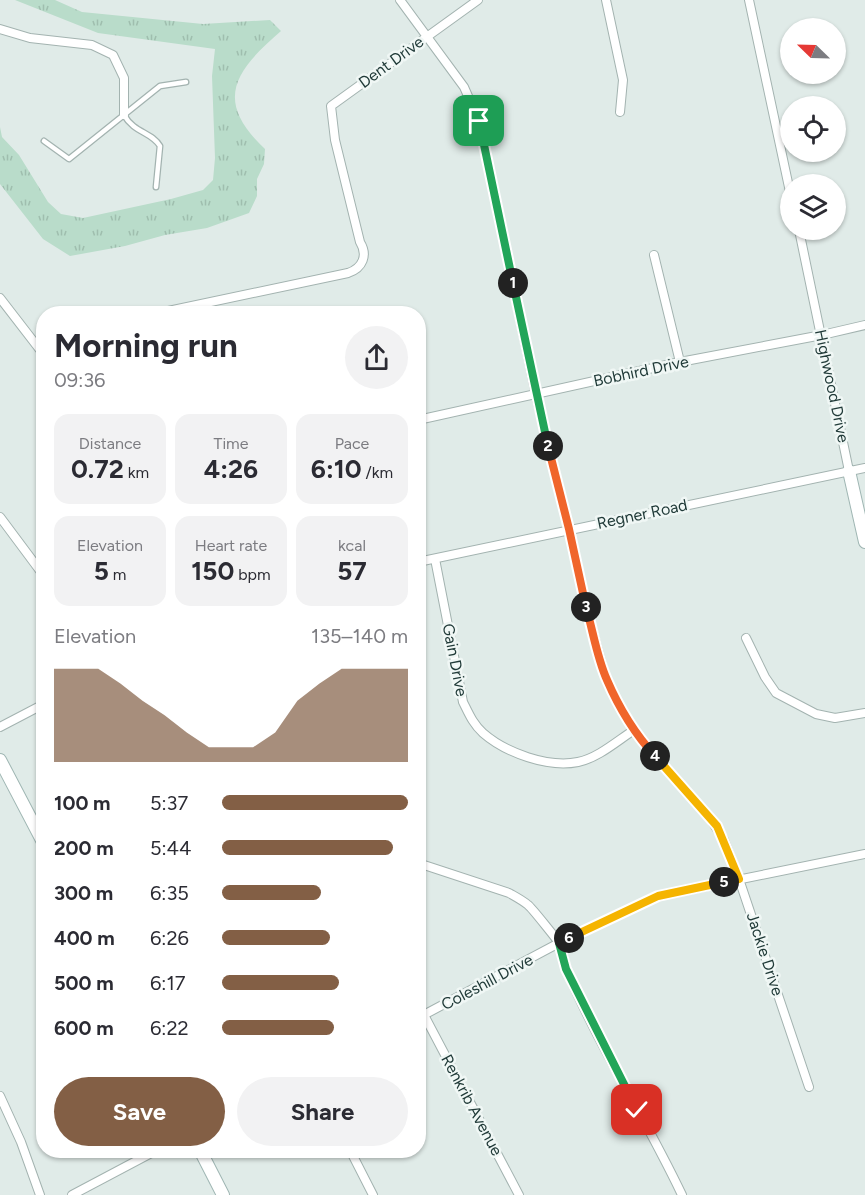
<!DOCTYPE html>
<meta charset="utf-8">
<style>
body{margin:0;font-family:Figtree,sans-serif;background:#f2f2f3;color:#2b2b33;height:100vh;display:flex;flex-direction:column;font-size:22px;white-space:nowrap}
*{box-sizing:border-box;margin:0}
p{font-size:20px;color:#7c7c81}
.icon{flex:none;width:33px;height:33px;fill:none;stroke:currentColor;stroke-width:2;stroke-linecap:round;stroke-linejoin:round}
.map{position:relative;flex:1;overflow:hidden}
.side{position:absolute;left:36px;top:306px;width:390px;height:852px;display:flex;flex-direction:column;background:#fff;border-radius:24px;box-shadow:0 2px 4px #0004}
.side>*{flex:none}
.needle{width:39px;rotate:293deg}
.controls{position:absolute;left:780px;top:18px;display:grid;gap:12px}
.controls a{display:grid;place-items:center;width:66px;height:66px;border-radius:50%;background:#fff;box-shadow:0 2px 4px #0004;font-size:30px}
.pin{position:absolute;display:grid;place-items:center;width:51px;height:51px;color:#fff;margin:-26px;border-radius:12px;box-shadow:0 3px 9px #0006}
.km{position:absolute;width:30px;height:30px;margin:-15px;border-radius:50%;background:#222;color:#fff;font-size:16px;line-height:30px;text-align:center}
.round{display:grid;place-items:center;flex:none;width:63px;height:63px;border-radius:32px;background:#f2f2f3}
.summary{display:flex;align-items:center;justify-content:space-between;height:102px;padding:0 18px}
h1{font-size:33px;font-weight:700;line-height:45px}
.stats{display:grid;grid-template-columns:repeat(3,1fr);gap:9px;height:102px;padding:6px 18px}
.stats div{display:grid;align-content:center;border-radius:15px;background:#f2f2f3;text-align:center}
.stats b{font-size:26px;font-weight:700}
.stats small{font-size:16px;font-weight:400}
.stats p{font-size:16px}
.chart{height:168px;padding:12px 18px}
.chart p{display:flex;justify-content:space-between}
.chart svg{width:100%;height:108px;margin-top:6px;fill:#835f45;opacity:.7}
.primary-button{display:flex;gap:12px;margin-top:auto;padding:12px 18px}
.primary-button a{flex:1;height:69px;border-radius:36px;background:#835f45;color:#fff;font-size:24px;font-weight:700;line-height:69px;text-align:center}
.primary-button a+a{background:#f2f2f3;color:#2b2b33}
ul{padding:0 18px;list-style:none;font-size:20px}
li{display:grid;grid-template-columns:96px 72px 1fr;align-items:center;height:45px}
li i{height:15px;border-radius:8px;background:#835f45}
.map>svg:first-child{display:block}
</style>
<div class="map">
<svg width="865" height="1195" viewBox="0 0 865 1195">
<defs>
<pattern id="grass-tufts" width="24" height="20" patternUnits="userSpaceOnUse" patternTransform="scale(1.5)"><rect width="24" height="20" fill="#b9dcca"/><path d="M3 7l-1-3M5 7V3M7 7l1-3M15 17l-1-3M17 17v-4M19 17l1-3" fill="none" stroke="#9fbeae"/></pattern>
</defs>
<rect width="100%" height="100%" fill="#e0ebe8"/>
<path fill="url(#grass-tufts)" d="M15,0H55L82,12L203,24L270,20L281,31C235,71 213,100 265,149L264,164L257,179V196L249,213L207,228L165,235L125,246L70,256L43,239L0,184V127L2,137L19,155L48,202L61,214L83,218L171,199L203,190L213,180L215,158L212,76L215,49L98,33Z"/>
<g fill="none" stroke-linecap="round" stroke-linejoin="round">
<defs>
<g id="lane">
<path d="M124,115C134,133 152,132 160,146L156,187"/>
<polyline points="44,141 69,159 160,86 186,82"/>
</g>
<g id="street">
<polyline points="400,0 464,87 479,121 536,395 569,529 586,607 606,679 624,714 645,745 708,815 724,840 739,879 809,1087"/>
<polyline points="606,0 623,80 620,112"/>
<polyline points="749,0 790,192"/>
<polyline points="0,29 30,38 92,45 113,55 124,78 124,115"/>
<polyline points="799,230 849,471"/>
<polyline points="654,255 680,362"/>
<polyline points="0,298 44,355"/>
<path d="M154,314L348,273C363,268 368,255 360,242L335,140L331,106L478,0"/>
<polyline points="418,420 680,362 822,335 865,325"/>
<polyline points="0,517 44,576"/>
<path d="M435,559L463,702C469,714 473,724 483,733C506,753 548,768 578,762C598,758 617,741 634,730"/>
<polyline points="418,562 865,468"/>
<polyline points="746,638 765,677 776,693 816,714 835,718 865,713"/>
<polyline points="0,727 44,704"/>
<path d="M418,863L509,893C516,897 522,900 528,905C532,908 558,941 560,944C563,952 564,962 567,971C600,1048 646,1119 682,1195"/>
<polyline points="424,1015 519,1195"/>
<polyline points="418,1018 559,943 658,896 865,854"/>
<polyline points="0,1096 21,1142 40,1195"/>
<polyline points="350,1150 373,1195"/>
<polyline points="72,1195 157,1150"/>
</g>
<g id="secondary">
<polyline points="849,471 865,542"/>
<polyline points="0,760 44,844"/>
<polyline points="200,1150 223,1195"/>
</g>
</defs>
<use href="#lane" stroke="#a3b3b0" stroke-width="7"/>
<use href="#street" stroke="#a3b3b0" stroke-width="10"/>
<use href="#secondary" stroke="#9fb6b3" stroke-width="14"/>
<use href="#lane" stroke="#fff" stroke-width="4.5"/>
<use href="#street" stroke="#fff" stroke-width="8"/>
<use href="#secondary" stroke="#fff" stroke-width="12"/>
</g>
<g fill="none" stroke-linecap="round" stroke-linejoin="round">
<defs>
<polyline id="split-1" points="479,121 513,283"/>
<polyline id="split-2" points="513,283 548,446"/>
<polyline id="split-3" points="548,446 569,529 586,607"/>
<path id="split-4" d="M586,607C593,631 597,658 607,680C619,708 635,734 655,756"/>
<polyline id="split-5" points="655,756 717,826 739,879 724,882"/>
<polyline id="split-6" points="569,938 658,896 724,882"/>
<polyline id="split-7" points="569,938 559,943 566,969 637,1110"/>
</defs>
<use href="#split-1" stroke="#fff" stroke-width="12"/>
<use href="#split-2" stroke="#fff" stroke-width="12"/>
<use href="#split-3" stroke="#fff" stroke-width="12"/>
<use href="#split-4" stroke="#fff" stroke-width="12"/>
<use href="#split-5" stroke="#fff" stroke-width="12"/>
<use href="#split-6" stroke="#fff" stroke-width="12"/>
<use href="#split-7" stroke="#fff" stroke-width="12"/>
<use href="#split-1" stroke="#22a559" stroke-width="8"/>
<use href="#split-2" stroke="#22a559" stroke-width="8"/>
<use href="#split-3" stroke="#f0652b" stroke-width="8"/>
<use href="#split-4" stroke="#f0652b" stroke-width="8"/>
<use href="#split-5" stroke="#f5b400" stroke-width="8"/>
<use href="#split-6" stroke="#f5b400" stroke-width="8"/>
<use href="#split-7" stroke="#22a559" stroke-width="8"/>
</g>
<g text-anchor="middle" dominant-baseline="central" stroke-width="5" stroke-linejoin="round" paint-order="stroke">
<g font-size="16" fill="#213b39" stroke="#f0f7f5">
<text transform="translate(391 62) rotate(-36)">Dent Drive</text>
<text transform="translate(641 371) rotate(-12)">Bobhird Drive</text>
<text transform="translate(832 386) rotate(78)">Highwood Drive</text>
<text transform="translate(642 514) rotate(-12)">Regner Road</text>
<text transform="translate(455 660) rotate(79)">Gain Drive</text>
<text transform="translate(765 954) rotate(72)">Jackie Drive</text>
<text transform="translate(487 982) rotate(-28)">Coleshill Drive</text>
<text transform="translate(472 1105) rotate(62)">Renkrib Avenue</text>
</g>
</g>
</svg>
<div class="controls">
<a><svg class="needle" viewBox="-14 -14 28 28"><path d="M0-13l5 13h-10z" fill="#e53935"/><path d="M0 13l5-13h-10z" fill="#7c7c81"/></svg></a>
<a><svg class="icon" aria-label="locate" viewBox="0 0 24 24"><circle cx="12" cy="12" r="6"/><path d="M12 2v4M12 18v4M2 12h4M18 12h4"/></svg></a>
<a><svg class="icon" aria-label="layers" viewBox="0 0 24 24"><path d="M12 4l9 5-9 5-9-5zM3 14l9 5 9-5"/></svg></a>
</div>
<div class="pin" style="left:479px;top:121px;background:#1e9e55"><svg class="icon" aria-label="arrive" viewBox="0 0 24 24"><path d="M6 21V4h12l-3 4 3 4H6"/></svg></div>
<div class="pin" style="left:637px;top:1110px;background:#d93025"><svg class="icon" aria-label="check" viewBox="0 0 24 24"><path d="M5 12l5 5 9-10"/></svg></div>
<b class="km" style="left:513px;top:283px">1</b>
<b class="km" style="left:548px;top:446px">2</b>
<b class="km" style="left:586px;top:607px">3</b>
<b class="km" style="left:655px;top:756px">4</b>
<b class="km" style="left:724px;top:882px">5</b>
<b class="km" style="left:569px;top:938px">6</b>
<section class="side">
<div class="summary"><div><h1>Morning run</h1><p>09:36</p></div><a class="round"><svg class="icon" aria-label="share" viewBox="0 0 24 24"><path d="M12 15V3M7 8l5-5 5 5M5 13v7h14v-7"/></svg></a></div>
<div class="stats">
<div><p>Distance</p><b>0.72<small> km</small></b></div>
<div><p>Time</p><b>4:26</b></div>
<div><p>Pace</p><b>6:10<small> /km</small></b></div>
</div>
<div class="stats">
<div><p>Elevation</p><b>5<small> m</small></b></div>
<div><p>Heart rate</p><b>150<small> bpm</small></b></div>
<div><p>kcal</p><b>57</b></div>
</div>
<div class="chart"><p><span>Elevation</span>135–140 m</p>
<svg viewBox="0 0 160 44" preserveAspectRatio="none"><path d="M0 44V6L10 6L20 6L30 12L40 19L50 25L60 32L70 38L80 38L90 38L100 32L110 19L120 12L130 6L140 6L150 6L160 6V44z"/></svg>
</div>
<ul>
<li><b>100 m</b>5:37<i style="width:100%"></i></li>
<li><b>200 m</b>5:44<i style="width:92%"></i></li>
<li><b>300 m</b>6:35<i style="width:53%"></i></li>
<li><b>400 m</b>6:26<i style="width:58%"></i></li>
<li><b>500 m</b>6:17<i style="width:63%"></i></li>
<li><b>600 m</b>6:22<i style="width:60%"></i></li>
</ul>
<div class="primary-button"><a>Save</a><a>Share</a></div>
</section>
</div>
